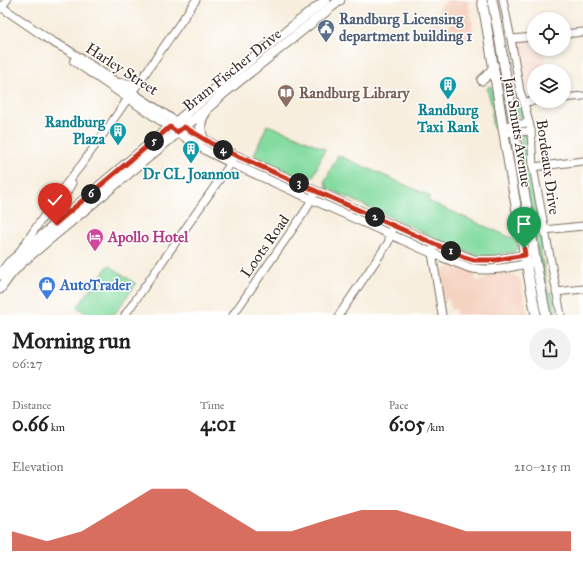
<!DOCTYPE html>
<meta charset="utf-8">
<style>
body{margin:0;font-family:"IM FELL Great Primer",serif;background:#f2f2f2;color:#222;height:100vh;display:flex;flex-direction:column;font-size:15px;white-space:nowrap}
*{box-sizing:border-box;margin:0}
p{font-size:13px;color:#767676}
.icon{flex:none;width:22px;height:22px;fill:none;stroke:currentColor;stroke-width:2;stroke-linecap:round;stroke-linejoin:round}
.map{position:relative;height:315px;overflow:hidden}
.sheet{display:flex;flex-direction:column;background:#fff;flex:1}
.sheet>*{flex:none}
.controls{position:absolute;left:527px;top:12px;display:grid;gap:8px}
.controls a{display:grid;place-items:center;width:44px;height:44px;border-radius:50%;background:#fff;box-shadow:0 2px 6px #0003;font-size:20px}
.pin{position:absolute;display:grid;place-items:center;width:34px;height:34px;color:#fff;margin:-41px -17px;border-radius:50% 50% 50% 0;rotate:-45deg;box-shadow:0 0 4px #0007}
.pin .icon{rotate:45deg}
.km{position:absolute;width:20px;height:20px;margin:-10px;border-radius:50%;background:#222;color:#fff;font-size:11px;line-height:20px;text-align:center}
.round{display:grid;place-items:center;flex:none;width:42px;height:42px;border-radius:21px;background:#f2f2f2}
.overview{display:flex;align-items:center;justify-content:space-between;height:68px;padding:0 12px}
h1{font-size:22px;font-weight:700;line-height:30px}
.figures{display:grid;grid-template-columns:repeat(3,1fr);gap:6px;height:68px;padding:4px 12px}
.figures div{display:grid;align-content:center}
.figures b{font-size:20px;font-weight:700}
.figures small{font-size:11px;font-weight:400}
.figures p{font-size:11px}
.chart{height:112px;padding:8px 12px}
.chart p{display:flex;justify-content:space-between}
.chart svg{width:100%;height:72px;margin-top:4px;fill:#c8321e;opacity:.7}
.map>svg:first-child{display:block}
</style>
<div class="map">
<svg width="583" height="315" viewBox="0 0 583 315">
<rect width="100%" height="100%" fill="#fff"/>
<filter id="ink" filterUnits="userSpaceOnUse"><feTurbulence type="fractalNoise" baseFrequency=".025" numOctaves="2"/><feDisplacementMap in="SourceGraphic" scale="8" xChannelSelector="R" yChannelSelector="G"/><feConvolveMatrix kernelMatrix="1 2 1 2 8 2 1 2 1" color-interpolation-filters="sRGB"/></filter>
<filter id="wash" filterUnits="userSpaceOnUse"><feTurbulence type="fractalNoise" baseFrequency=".012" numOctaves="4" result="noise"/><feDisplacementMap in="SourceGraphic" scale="16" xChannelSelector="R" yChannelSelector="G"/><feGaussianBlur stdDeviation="0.9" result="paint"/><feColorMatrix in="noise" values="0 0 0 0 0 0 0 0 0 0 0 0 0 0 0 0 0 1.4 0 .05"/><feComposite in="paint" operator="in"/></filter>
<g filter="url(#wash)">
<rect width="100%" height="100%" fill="#f7eedd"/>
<g fill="#f5d3c1">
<polygon points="446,0 467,0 469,4 468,6 471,10 469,12 472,17 470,18 473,24 472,26 475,32 469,34 471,38 470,40 443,35 444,31 430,25 432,20 449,27 452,17 438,11 442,3 444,4"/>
<polygon points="534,39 534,49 544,49 547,71 534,71 534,87 525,88 517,45 519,41"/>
<polygon points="452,265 476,273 475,281 485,280 490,274 508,271 520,279 528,315 456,315 456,309 451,310 449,299 443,300 440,271"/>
</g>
<g fill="#84dba0" stroke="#60825f">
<polygon points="490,86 492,87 499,123 497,127 493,128 492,122 492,113 493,111 487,88"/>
<polygon points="515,95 516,95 523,107 524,116 521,118 518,116"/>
<polygon points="267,125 294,135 325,149 313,177 306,180 254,155"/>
<polygon points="526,134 528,161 543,245 540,248 548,293 552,292 557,315 550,315 544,289 522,164 521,135"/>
<polygon points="338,155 430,196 428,201 516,240 518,248 514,252 489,256 482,256 473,254 462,250 327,188 325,181"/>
<polygon points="109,265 136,284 114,315 89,315 77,307"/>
</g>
</g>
<g filter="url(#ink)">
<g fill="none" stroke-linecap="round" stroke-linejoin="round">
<defs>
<g id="minor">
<polyline points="503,0 511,39 520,91 524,102 531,131 533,167 561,315"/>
<polyline points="0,9 7,0"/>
<polyline points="564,34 583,32"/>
<polyline points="511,39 534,37"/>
<polyline points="564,98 583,96"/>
<polyline points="524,102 534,101"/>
<polyline points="503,126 529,123"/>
<polyline points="504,133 531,131"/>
<polyline points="533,167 583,161"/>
<polyline points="50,228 59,206 72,183"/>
<polyline points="544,230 583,226"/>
<polyline points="435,244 432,253 442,315"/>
<polyline points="20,251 63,188 82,164 102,136 196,0"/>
<polyline points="556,292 583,289"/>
<polyline points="125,315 231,163 235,155"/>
<polyline points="233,315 306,210 314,194"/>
<polyline points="339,315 388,243 393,225"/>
</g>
<g id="tertiary">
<polyline points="0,6 51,41 66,49 184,127 216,146 235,155 435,244 474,260 496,260 529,254"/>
<path d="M74,61L177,132L207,151L231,163L432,253L470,268C491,272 511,267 531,263"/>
<path d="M120,83C127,84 132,84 139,82"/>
</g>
<g id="secondary">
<path d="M482,0C493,59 501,118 511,177C519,223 527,269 536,315"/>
<polyline points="492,0 499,36 513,118 520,171 530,222 534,253 546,315"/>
<path d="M482,80C487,76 491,73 494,66"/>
<path d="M203,139C200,128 199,121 206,112"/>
<polyline points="0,275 9,263 15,258 50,229 102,184 255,56 326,0"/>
<polyline points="0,289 10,275 20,264 46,242 211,105 224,93 340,0"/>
</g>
</defs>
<use href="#minor" stroke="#7d6f61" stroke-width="9"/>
<use href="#tertiary" stroke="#7d6f61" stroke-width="10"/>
<use href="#secondary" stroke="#7d6f61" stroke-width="11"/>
<use href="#minor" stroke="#fff" stroke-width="7"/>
<use href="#tertiary" stroke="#fff" stroke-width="8"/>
<use href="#secondary" stroke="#fff" stroke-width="9"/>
</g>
</g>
<g fill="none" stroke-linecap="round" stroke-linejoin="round" filter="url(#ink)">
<defs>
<polyline id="route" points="55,224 102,184 170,127 177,132 184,127 216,146 235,155 464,257 474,260 496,260 525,255 524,248"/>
</defs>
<use href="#route" stroke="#fff" stroke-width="8"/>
<use href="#route" stroke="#c8321e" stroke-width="5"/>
</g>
<defs>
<symbol id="civic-pin" viewBox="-11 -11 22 30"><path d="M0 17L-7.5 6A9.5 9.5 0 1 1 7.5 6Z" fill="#5c6f8a" stroke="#fff"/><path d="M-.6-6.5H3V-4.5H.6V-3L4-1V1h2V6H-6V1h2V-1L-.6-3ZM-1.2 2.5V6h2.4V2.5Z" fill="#fff"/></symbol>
<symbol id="building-pin" viewBox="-11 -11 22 30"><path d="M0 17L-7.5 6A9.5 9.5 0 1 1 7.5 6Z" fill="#0f9aa8" stroke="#fff"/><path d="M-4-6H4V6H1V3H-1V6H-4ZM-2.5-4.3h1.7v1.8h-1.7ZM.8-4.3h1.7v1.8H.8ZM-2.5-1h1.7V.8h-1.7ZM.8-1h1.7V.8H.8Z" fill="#fff"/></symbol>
<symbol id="library-pin" viewBox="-11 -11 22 30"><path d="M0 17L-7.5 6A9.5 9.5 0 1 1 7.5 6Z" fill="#8d6e63" stroke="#fff"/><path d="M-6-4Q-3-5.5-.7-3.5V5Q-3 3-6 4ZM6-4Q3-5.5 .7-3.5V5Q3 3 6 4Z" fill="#fff"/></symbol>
<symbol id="hotel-pin" viewBox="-11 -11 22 30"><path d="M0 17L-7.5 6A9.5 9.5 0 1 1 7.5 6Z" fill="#d1479c" stroke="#fff"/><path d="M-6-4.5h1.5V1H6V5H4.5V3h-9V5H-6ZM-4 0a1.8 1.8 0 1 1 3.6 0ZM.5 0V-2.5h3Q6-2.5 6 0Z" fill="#fff"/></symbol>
<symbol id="shop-pin" viewBox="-11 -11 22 30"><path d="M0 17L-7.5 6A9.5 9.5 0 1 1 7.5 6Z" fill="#3f7fe0" stroke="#fff"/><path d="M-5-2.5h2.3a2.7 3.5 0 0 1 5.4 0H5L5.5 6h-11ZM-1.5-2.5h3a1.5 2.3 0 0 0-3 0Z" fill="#fff"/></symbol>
</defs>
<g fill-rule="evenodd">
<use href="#civic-pin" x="316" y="18" width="20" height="27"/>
<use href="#building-pin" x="438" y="75" width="20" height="27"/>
<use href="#library-pin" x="276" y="83" width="20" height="27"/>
<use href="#building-pin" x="108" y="121" width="20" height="27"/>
<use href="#building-pin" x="181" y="139" width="20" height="27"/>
<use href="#hotel-pin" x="85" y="227" width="20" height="27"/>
<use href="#shop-pin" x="37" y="275" width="20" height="27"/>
</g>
<g text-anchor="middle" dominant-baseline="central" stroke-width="3" stroke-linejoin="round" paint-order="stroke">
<g font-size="15" font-weight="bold" fill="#4e5e75" stroke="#fff" text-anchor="start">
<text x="339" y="19">Randburg Licensing<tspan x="339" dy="17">department building 1</tspan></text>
</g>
<g font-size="15" fill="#3b2a1e" stroke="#fff">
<text transform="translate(122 69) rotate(33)">Harley Street</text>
<text transform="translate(232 70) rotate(-39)">Bram Fischer Drive</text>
<text transform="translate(518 132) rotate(81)">Jan Smuts Avenue</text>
<text transform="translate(548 167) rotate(82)">Bordeaux Drive</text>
<text transform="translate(265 246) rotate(-55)">Loots Road</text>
</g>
<g font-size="15" font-weight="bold" fill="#785e54" stroke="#fff" text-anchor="start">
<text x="299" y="93">Randburg Library</text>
</g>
<g font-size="15" font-weight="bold" fill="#0d838f" stroke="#fff">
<text x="448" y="110">Randburg<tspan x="448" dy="17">Taxi Rank</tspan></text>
<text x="105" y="122" text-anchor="end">Randburg<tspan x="105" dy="17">Plaza</tspan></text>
<text x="191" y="174">Dr CL Joannou</text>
</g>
<g font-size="15" font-weight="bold" fill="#b23c85" stroke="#fff" text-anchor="start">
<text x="108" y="237">Apollo Hotel</text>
</g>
<g font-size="15" font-weight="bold" fill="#366cbe" stroke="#fff" text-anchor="start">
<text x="60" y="285">AutoTrader</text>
</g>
</g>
</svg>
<div class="controls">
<a><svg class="icon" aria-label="locate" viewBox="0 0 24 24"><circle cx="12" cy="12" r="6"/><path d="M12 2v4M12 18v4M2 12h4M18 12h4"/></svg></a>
<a><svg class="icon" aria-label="layers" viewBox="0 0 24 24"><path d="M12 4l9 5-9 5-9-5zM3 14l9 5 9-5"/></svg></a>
</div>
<div class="pin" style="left:524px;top:248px;background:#1e9e55"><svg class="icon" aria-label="arrive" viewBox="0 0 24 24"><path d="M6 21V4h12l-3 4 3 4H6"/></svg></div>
<div class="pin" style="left:55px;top:224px;background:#d93025"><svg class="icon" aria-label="check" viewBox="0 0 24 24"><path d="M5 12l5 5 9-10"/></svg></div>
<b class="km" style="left:451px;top:251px">1</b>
<b class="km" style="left:375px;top:217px">2</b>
<b class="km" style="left:299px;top:183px">3</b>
<b class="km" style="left:223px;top:150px">4</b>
<b class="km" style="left:154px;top:141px">5</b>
<b class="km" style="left:91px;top:194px">6</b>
</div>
<section class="sheet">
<div class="overview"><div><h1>Morning run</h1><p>06:27</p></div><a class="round"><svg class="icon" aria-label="share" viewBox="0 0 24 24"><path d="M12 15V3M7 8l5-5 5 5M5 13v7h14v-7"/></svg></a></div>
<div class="figures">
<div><p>Distance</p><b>0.66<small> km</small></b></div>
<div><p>Time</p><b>4:01</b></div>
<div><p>Pace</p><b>6:05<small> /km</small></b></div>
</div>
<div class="chart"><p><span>Elevation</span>210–215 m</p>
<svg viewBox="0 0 160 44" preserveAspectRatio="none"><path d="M0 44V32L10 38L20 32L30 19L40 6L50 6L60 19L70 32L80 32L90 25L100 19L110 19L120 25L130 32L140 32L150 32L160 32V44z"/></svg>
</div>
</section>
